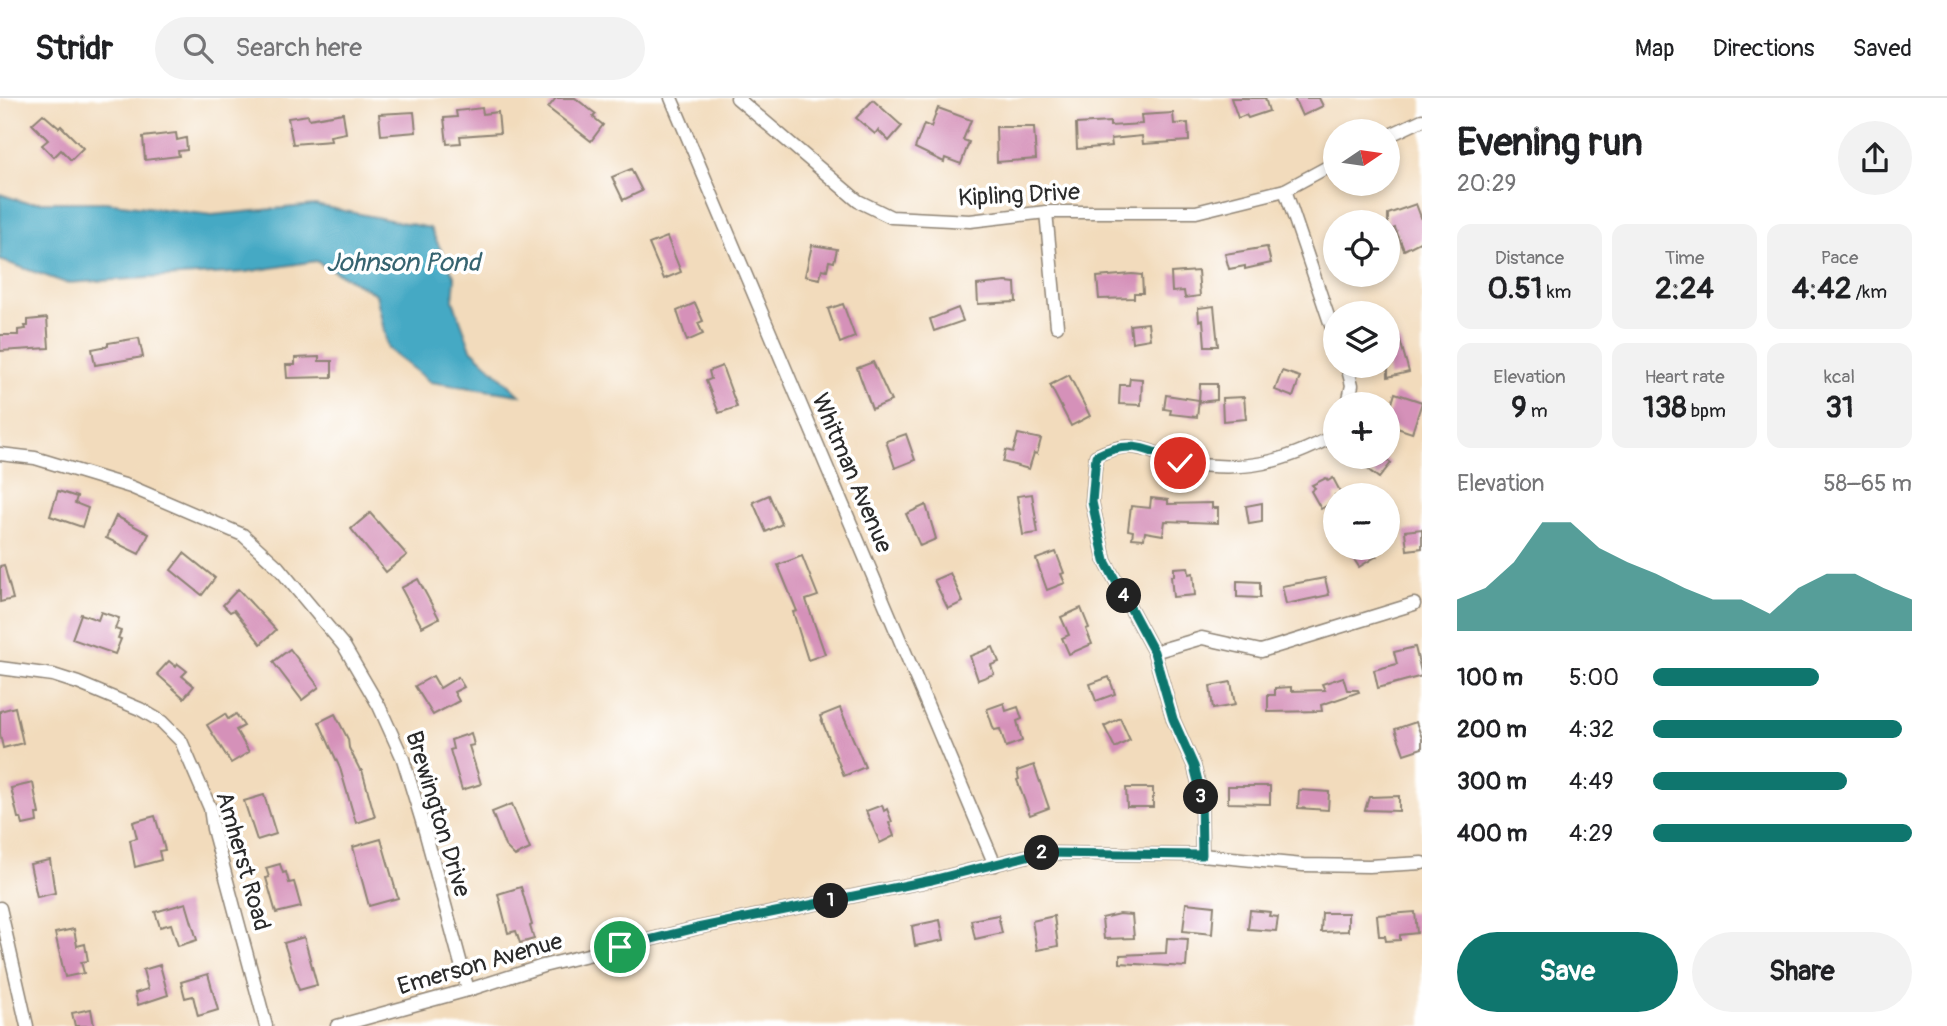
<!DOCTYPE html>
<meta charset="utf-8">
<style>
body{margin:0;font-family:Pangolin,sans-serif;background:#f2f2f2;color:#202124;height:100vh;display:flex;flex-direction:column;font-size:26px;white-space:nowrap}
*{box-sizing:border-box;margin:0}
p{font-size:23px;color:#757577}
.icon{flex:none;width:38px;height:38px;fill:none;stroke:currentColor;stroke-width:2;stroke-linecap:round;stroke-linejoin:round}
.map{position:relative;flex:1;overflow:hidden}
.panel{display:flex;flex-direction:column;background:#fff;width:525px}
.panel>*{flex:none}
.needle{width:46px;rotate:77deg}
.fabs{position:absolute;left:1323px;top:21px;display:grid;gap:14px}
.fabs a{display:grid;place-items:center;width:77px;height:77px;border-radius:50%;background:#fff;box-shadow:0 4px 10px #0003;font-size:35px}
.pin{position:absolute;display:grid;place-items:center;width:60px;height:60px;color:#fff;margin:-30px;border:4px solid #fff;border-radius:50%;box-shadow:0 2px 7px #0007}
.km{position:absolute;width:35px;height:35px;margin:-18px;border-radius:50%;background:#222;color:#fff;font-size:19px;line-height:35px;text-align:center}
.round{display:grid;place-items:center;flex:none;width:74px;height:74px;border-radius:37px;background:#f2f2f2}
.summary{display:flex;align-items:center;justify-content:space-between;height:119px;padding:0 35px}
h1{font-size:38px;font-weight:700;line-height:52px}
.figures{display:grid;grid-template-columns:repeat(3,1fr);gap:10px;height:119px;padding:7px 35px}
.figures div{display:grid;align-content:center;border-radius:14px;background:#f2f2f2;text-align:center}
.figures b{font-size:30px;font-weight:700}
.figures small{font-size:19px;font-weight:400}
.figures p{font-size:19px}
.chart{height:196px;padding:14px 35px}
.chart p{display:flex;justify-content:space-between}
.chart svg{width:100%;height:126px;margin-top:7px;fill:#0f766e;opacity:.7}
.action{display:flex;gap:14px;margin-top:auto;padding:14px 35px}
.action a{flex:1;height:80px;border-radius:42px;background:#0f766e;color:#fff;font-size:28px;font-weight:700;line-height:80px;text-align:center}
.action a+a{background:#f2f2f2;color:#202124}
ul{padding:0 35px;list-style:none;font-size:23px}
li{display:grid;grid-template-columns:112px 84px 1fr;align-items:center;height:52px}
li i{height:18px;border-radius:9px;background:#0f766e}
header{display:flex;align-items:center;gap:42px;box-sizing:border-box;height:98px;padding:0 35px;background:#fff;border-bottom:2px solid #e0e0e0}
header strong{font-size:33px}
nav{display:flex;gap:38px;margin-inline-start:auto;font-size:24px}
.search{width:490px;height:63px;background:#f2f2f2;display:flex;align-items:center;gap:18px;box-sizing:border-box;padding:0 24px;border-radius:38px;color:#757577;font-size:26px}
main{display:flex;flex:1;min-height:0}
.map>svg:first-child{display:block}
</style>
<header>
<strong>Stridr</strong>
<div class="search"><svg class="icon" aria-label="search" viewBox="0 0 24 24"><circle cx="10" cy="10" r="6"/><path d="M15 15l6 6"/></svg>Search here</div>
<nav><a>Map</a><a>Directions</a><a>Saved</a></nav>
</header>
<main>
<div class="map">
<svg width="1422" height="928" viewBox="0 0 1422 928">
<rect width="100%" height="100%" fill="#fff"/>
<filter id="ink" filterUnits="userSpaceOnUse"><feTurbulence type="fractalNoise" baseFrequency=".0143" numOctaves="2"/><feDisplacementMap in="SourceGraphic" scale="14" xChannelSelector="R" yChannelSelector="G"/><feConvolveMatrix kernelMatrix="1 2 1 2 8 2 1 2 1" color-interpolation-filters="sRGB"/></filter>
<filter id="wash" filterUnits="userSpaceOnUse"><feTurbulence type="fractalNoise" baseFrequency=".00686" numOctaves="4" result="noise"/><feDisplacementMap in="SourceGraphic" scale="28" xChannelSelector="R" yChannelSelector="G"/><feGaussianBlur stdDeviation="1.57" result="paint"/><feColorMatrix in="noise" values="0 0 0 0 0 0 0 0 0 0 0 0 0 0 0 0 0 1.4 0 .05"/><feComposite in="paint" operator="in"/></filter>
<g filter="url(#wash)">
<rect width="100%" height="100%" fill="#f2dbbc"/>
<polygon fill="#44a9c4" stroke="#386a78" stroke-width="2" points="0,96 24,104 105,104 212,117 315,107 430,130 455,180 453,202 471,251 520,297 430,284 388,251 376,196 316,163 246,174 66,185 0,162"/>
<g id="blocks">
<g fill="#d591b9">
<polygon points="556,0 575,0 596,16 593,19 603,27 591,43 548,10"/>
<polygon points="1231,0 1265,0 1269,13 1248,20 1246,17 1238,20"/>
<polygon points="1294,0 1319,0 1323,8 1302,18"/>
<polygon points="873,2 902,28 889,43 878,32 875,36 856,20"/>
<polygon points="482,10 483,16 498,14 500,35 460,38 461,45 447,46 444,20 457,19 456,13"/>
<polygon points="938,10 971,22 963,42 969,44 961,66 945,60 944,64 915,50 924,26 931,29"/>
<polygon points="414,14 416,34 381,37 379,16"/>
<polygon points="343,15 346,35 330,38 331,43 293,46 288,20 308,17 309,21"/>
<polygon points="1173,15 1174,26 1188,25 1189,43 1143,46 1142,38 1111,41 1112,48 1077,51 1076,26 1110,24 1110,28 1142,26 1141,17"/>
<polygon points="43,16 59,30 61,28 83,50 71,62 61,52 54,59 42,47 48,42 32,26"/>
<polygon points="996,29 1034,29 1036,61 997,64"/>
<polygon points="176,35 177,42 186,40 187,52 178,53 179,58 145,62 143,39"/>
<polygon points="631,71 642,93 623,102 612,79"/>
<polygon points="1416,106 1422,122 1422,143 1404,152 1395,130 1388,133 1388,116"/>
<polygon points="667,139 681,174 664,181 649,146"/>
<polygon points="812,147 837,151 834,164 829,163 827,172 822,171 820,181 805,178"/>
<polygon points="1267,149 1271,165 1245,171 1245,168 1229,171 1225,156"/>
<polygon points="1198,173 1200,198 1185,200 1184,193 1172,194 1171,175"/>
<polygon points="1132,176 1142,177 1143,195 1134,195 1134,200 1099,201 1097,179"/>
<polygon points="1006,184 1015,185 1016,204 978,206 977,187"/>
<polygon points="695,205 703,223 698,225 703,236 687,243 677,213"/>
<polygon points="843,206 855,239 840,245 828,211"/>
<polygon points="1214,208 1218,248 1205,248 1203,222 1199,223 1198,210"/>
<polygon points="958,210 963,223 934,233 930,221"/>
<polygon points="47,220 49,250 0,253 0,237 18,237 18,232 26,231 25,228 28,228 28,222"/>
<polygon points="1148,225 1150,241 1132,244 1130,227"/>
<polygon points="139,240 143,259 95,267 92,251 108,248 108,245"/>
<polygon points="1400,242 1409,274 1388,279 1388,245"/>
<polygon points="319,259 319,263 332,263 332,279 287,280 286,267 295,267 295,260"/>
<polygon points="873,264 891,303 872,311 857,270"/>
<polygon points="722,268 737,309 719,315 706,283 711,281 709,273"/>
<polygon points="1282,273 1300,279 1293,299 1275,292"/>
<polygon points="1069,277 1090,318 1071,328 1050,287"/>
<polygon points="1130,280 1142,281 1141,307 1119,306 1120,287 1129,287"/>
<polygon points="1200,286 1217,286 1217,302 1199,304"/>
<polygon points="1395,295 1422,304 1412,335 1388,327 1388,319"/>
<polygon points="1166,297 1199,302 1197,319 1170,316 1171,312 1164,311"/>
<polygon points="1244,299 1246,321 1223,323 1222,300"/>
<polygon points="906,336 915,362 895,370 886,343"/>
<polygon points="1018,336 1041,341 1037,356 1034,355 1029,371 1003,364 1006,352 1013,354"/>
<polygon points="1366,359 1383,359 1391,365 1379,380 1361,366"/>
<polygon points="1326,380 1328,383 1333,380 1342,397 1335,397 1335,403 1321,411 1311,393 1315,390 1312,387"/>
<polygon points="58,393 77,399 75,405 88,410 82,429 50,418"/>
<polygon points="1032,396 1038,435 1023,437 1017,398"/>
<polygon points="769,397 782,426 766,434 753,404"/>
<polygon points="1151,400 1168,402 1168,406 1212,405 1212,410 1218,410 1218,425 1165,423 1163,437 1145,434 1144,441 1132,440 1133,433 1128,432 1131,408 1150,410"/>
<polygon points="1262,405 1262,424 1249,426 1246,408"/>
<polygon points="926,407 936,441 920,448 906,416"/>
<polygon points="370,415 407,457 386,474 351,431"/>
<polygon points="116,418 149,436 139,456 106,440"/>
<polygon points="1422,431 1422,450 1407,452 1405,433"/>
<polygon points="1358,450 1372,450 1377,458 1359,469 1350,455"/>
<polygon points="1056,454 1064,475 1061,476 1065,485 1047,492 1036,461"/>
<polygon points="184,455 215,480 202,497 171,472"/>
<polygon points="802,458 818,498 806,502 825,556 808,562 793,514 797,513 778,467"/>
<polygon points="4,467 13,501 0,504 0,468"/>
<polygon points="1188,469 1189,476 1193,475 1195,497 1173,499 1171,478 1174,478 1174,470"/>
<polygon points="950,475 963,504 948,511 934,482"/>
<polygon points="1325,480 1329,497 1286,506 1282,488"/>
<polygon points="418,481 439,520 422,529 401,490"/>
<polygon points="1237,483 1260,484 1260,500 1237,499"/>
<polygon points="238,491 276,532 261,546 234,512 230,514 223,507"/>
<polygon points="1081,510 1089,530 1086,531 1092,546 1069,556 1062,540 1069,537 1061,519"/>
<polygon points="101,514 119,520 115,531 121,533 118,540 121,541 115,556 72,541 81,516 98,522"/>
<polygon points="993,549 999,564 991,567 994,576 978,582 970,558"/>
<polygon points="1415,549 1422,578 1378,590 1374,572 1397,566 1394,554"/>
<polygon points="290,551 319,589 302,602 273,564"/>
<polygon points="169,563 176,569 178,566 187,573 182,578 194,588 184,600 157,576"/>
<polygon points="433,578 440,590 458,579 464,589 454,594 459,603 433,617 415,588"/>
<polygon points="1109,579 1115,596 1096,603 1090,586"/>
<polygon points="1343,579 1347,592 1358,592 1359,594 1321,607 1322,613 1268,614 1268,597 1275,597 1275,590 1291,589 1291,593 1325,592 1322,586"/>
<polygon points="1231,584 1235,607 1213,611 1210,588"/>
<polygon points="1004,605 1006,613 1018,609 1022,621 1017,623 1022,643 1006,649 1000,631 994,632 987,611"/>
<polygon points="15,609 23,645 3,650 0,636 0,613"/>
<polygon points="840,610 865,669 844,678 820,618"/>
<polygon points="225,616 228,621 236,616 244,628 236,632 249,654 231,665 207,627"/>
<polygon points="335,616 348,641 349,650 360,672 362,672 375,719 356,725 340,670 319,624"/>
<polygon points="1120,620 1130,642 1115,650 1104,628"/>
<polygon points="1416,624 1422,640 1422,650 1404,656 1395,631"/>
<polygon points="471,635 474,647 469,648 481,686 462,692 450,652 453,651 451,642"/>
<polygon points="1034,667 1049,710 1030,717 1017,682 1019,681 1017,673"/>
<polygon points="33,685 39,716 36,716 37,724 23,727 21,720 18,720 11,690"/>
<polygon points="1228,688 1270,688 1270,706 1228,705"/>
<polygon points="1126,690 1153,690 1153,709 1127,709"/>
<polygon points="1299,692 1329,694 1328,712 1298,710"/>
<polygon points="264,697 276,736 257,742 244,703"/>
<polygon points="1399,698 1399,713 1365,712 1369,699"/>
<polygon points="512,706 530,751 515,758 505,748 492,714"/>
<polygon points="882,707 884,713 887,711 892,724 889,725 894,738 880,745 866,713"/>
<polygon points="155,718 165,752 159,753 161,762 135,769 130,742 137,740 133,724"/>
<polygon points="381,741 398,800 369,808 353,749"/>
<polygon points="50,762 55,795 37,799 30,766"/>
<polygon points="280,766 283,775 286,774 289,785 294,784 301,809 276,815 266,780 269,779 266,770"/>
<polygon points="521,789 532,827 530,828 534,841 520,845 516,833 508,835 498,796"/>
<polygon points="186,805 197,842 178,848 171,826 160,829 155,814"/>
<polygon points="1186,805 1214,808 1212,836 1183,833"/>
<polygon points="1250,812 1270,814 1269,818 1278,819 1276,833 1248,831"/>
<polygon points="1415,814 1417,835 1400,837 1400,842 1386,843 1385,838 1379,838 1377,817"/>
<polygon points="1322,815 1348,815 1348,833 1321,834"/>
<polygon points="1119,816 1132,817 1134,840 1104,841 1102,820"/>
<polygon points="998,817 1002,835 975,841 971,822"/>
<polygon points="1054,818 1058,848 1037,852 1032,823"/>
<polygon points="940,822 944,842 915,848 912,828"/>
<polygon points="74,831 77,848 85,846 88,863 81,864 84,875 65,879 55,835"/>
<polygon points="304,839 317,887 299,892 284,845"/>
<polygon points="1167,840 1188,841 1186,869 1120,865 1120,857 1166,855"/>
<polygon points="160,867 168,897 138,907 135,895 148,891 143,872"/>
<polygon points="208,876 218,912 198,918 193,898 185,900 181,884"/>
<polygon points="91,911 94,928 75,928 72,915"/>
</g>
</g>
</g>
<g filter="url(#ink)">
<use href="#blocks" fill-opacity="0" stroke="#8e8374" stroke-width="2"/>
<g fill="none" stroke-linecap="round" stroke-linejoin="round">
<defs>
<g id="minor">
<polyline points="671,0 995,767"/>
<polyline points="737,0 858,103 891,119 970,123 1046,114 1196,114 1285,92 1335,65"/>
<polyline points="1388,38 1422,22"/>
<polyline points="1285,92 1335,239"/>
<polyline points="1046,114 1057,228"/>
<polyline points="1347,268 1352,287 1348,306"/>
<polyline points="0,356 35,360 131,389 243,437 278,469 344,548 379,608 403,661 425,733 468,892"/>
<polyline points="1154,554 1202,540 1261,553 1414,506"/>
<polyline points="0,570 53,577 78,585 140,611 162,624 181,643 210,710 213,731 266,928"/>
<path d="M1202,757L1201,695L1194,668L1173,621L1154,554L1105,463L1092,404L1096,358C1120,346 1133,346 1158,356C1167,359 1175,364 1184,365C1244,374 1282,366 1335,337"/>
<polyline points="0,810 27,928"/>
<polyline points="337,928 468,892 543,868 697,830 932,782 1039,755 1202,757 1303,767 1369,768 1422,765"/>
</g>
</defs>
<use href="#minor" stroke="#8e8374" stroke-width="15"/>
<use href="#minor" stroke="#fff" stroke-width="12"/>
</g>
</g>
<g fill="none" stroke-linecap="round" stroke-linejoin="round" filter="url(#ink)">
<defs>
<path id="route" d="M620,849L697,830L932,782L1039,755L1202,757L1201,695L1194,668L1173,621L1154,554L1105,463L1092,404L1096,358C1131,341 1146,351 1180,365"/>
</defs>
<use href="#route" stroke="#fff" stroke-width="14"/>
<use href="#route" stroke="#0f766e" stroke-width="9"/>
</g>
<g text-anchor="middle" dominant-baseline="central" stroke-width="7" stroke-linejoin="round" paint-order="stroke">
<g font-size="24" fill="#2b2b2b" stroke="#fff">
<text transform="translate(1019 97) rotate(-3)">Kipling Drive</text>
<text transform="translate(852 375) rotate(67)">Whitman Avenue</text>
<text transform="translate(438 716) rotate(73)">Brewington Drive</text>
<text transform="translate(243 763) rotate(74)">Amherst Road</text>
<text transform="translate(480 866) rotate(-16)">Emerson Avenue</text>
</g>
<g font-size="26" font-style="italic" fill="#366470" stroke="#fff">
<text x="403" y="165">Johnson Pond</text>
</g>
</g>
</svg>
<div class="fabs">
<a><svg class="needle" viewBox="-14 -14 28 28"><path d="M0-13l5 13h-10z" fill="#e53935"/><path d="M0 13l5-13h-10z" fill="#757577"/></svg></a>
<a><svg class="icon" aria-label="locate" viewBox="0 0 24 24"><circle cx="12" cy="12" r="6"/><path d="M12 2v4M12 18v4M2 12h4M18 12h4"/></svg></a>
<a><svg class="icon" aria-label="layers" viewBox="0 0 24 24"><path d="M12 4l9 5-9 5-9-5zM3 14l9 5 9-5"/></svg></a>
<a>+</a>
<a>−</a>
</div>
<div class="pin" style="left:620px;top:849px;background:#1e9e55"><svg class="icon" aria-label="arrive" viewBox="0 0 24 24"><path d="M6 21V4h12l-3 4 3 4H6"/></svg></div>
<div class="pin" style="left:1180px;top:365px;background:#d93025"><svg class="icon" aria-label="check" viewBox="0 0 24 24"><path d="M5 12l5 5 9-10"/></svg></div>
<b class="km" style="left:831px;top:803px">1</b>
<b class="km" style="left:1042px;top:755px">2</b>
<b class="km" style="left:1201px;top:699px">3</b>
<b class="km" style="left:1124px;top:498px">4</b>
</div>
<section class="panel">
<div class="summary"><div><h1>Evening run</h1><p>20:29</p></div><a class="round"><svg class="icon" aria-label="share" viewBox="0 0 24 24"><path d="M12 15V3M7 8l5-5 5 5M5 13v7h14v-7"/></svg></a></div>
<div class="figures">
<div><p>Distance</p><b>0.51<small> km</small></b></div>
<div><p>Time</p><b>2:24</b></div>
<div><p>Pace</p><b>4:42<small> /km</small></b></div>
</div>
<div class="figures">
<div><p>Elevation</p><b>9<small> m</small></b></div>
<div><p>Heart rate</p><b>138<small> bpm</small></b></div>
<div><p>kcal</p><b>31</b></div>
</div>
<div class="chart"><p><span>Elevation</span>58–65 m</p>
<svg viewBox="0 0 160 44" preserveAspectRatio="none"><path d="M0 44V33L10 29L20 20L30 6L40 6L50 15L60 20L70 24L80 29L90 33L100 33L110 38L120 29L130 24L140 24L150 29L160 33V44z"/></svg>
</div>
<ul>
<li><b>100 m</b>5:00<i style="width:64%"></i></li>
<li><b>200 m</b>4:32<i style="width:96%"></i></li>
<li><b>300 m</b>4:49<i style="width:75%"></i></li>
<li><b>400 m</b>4:29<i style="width:100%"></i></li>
</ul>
<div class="action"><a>Save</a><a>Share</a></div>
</section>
</main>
